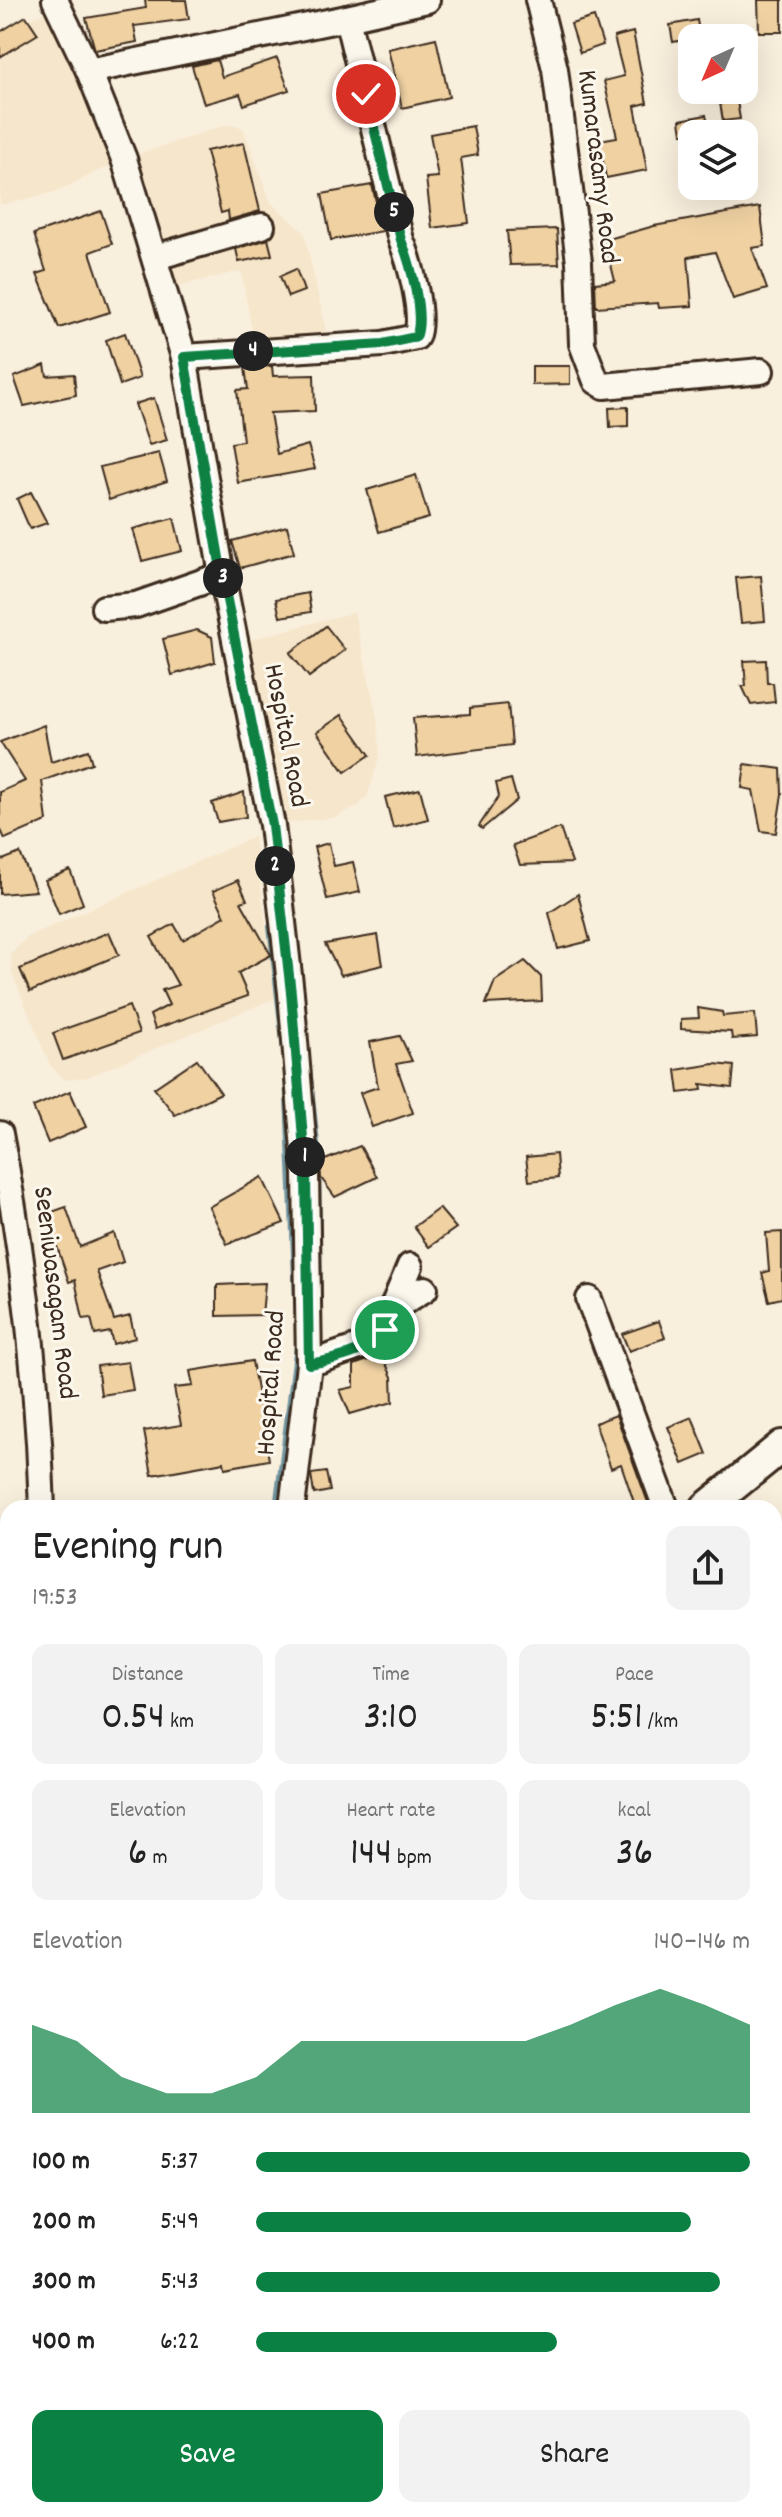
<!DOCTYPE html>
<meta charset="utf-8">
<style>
body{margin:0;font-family:Dekko,sans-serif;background:#f2f2f2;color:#222;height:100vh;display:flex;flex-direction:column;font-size:30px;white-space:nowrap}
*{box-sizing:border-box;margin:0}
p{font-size:26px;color:#767676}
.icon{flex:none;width:44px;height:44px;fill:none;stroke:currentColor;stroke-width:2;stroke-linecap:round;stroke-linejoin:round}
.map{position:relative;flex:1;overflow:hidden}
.drawer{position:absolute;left:0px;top:1500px;width:782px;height:1018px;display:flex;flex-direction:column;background:#fff;border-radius:24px 24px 0 0;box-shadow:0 8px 32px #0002}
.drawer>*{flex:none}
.needle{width:52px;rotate:224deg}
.buttons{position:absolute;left:678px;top:24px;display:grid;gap:16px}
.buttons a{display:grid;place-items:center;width:80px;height:80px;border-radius:16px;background:#fff;box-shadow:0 8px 32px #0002;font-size:40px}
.pin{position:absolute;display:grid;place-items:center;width:68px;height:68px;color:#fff;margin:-34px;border:4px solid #fff;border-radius:50%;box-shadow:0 2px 8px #0007}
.km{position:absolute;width:40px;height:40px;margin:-20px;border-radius:50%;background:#222;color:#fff;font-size:22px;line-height:40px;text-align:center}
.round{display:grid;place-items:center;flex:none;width:84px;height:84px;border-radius:16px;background:#f2f2f2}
.head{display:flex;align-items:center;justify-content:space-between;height:136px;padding:0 32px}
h1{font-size:44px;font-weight:600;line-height:60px}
.stats{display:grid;grid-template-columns:repeat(3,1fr);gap:12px;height:136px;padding:8px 32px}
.stats div{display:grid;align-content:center;border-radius:16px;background:#f2f2f2;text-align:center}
.stats b{font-size:40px;font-weight:600}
.stats small{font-size:22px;font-weight:400}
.stats p{font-size:22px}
.chart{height:224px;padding:16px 32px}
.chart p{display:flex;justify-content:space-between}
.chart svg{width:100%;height:144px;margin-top:8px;fill:#0b8043;opacity:.7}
.primary-button{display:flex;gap:16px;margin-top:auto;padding:16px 32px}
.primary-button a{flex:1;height:92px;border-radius:16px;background:#0b8043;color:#fff;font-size:32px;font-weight:600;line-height:92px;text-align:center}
.primary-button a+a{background:#f2f2f2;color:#222}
ul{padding:0 32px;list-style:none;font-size:26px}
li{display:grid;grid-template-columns:128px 96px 1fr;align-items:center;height:60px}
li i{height:20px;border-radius:10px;background:#0b8043}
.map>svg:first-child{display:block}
</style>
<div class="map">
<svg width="782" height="2517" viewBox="0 0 782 2517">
<rect width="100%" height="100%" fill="#f9efdd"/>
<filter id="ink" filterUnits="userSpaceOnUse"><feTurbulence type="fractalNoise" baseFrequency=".0125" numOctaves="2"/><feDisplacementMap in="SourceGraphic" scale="16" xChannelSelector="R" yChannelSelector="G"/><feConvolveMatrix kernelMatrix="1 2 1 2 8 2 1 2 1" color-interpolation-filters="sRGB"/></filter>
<g filter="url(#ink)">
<g fill="#f6e6cb">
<polygon points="59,7 124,159 223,126 235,125 243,128 271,203 304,232 329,345 256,351 241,271 165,289 124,159 55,192 0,205 0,32"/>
<polygon points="354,612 377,718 380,755 367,797 357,807 335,817 272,825 235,644"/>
<polygon points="254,837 276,998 87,1077 65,1080 50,1065 12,973 11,954 27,937"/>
<polygon points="0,2133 8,2139 8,2209 0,2216"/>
</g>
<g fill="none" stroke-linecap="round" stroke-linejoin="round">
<g stroke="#7195a0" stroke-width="6">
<polyline points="270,927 284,1050"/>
<polyline points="309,1069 318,1153 320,1306"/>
<polyline points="286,1073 296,1302"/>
<polyline points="276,1508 297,1345"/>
<polyline points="774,2229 782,2239"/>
</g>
</g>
<g fill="#efd1a2" stroke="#3b2a1e" stroke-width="2">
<polygon points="145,0 186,0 189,19 134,26 137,42 95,50 86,18 146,8"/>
<polygon points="758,0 782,0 782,32 759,32"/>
<polygon points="26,16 38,34 0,57 0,32"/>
<polygon points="594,17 603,45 580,53 571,24"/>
<polygon points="697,20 700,37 673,42 670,25"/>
<polygon points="633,32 647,103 635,106 647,170 606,178 599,140 617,137 604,81 624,76 614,37"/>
<polygon points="436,38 449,97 402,108 388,49"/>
<polygon points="277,58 289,90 244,105 240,94 204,104 192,66 217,60 222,77"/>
<polygon points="736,95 740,119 723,121 719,97"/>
<polygon points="706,115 710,134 682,134 680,120"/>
<polygon points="473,126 478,155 461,158 469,223 432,228 426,178 438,177 430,134"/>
<polygon points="244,143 260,211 229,220 228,211 221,213 206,151"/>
<polygon points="372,185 383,231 331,240 322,194"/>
<polygon points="760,207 765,246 752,248 767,289 733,299 715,252 688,257 692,306 659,308 658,303 596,307 595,283 615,281 605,240 654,226"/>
<polygon points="101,211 112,244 90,252 110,312 59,328 37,274 46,271 34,234"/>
<polygon points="557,229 559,264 510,265 507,231"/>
<polygon points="268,239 272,255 239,262 236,249"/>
<polygon points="296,269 304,291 288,297 280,276"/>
<polygon points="125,333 140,378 120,385 106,340"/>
<polygon points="45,365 47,376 74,374 76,395 24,406 14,377"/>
<polygon points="272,366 273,376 314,375 315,411 270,413 277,454 308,445 315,469 238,483 231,443 243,441 237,390 248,389 245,368"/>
<polygon points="532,366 570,366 570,384 532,385"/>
<polygon points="154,398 167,440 149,445 135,404"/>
<polygon points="628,407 628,426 610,427 609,408"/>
<polygon points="159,453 167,481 109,500 100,467"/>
<polygon points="416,475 429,518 379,532 367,490"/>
<polygon points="31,492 47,523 30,529 17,499"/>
<polygon points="174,518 182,551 142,561 133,529"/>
<polygon points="287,526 294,553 240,568 232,541"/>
<polygon points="761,576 765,621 741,623 736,578"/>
<polygon points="308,593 311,612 280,617 276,599"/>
<polygon points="326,626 345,650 309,677 290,653"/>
<polygon points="197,630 212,637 215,662 172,675 163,639"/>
<polygon points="766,660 767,683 773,683 775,702 751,705 742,686 746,686 744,661"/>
<polygon points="508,704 512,745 417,757 413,718 470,714 470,708"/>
<polygon points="342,715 370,755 345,772 317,732"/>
<polygon points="44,725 51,762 88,750 92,763 42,781 47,821 5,839 0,828 0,792 25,781 0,742"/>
<polygon points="745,764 781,769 782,794 776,833 761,831 753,790 742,788"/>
<polygon points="511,779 517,800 482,829 479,826 499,796 496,783"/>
<polygon points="420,789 428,819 393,828 385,797"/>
<polygon points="244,792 246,817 218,822 212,803"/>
<polygon points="560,828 572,863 520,865 513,845"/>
<polygon points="329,843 334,866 353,862 360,892 327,899 314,847"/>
<polygon points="20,853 36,891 0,894 0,861"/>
<polygon points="70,870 83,904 59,914 45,880"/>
<polygon points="238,880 247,900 241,902 271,955 238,973 248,996 155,1029 150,1015 169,1005 162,990 178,985 151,937 174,924 183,940 225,916 213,891"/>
<polygon points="578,894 590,941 558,949 549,913"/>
<polygon points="109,932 119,955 30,992 20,969"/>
<polygon points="378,935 383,965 341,975 325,944"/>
<polygon points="525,961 541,977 542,1001 486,1004 495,981"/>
<polygon points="129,1006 139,1033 63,1060 53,1033"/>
<polygon points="698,1008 722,1012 723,1016 755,1013 757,1037 732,1039 731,1032 681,1029 681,1019 699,1018"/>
<polygon points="400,1036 412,1061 396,1064 413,1113 372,1127 360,1093 378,1087 370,1042"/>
<polygon points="197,1059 221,1093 175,1115 154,1088"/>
<polygon points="714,1064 734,1066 732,1088 701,1084 702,1090 679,1093 676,1070"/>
<polygon points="70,1091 86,1127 48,1143 33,1107"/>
<polygon points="360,1146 377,1177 335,1197 321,1178 320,1162"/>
<polygon points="556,1154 558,1178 529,1181 526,1157"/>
<polygon points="262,1177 284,1223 227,1244 209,1207"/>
<polygon points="66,1207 80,1247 114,1233 123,1262 97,1271 114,1320 130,1316 135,1338 113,1344 110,1332 95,1335 91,1318 83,1319 75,1280 69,1282 46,1214"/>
<polygon points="439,1208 456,1228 429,1247 414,1227"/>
<polygon points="782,1232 782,1298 769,1301 762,1273 769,1271 766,1233"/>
<polygon points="265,1283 262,1315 217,1316 217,1285"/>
<polygon points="659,1321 665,1338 629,1351 622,1334"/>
<polygon points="382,1355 392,1377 393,1402 350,1414 340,1390 354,1387 354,1365"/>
<polygon points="252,1361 269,1460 225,1468 224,1462 152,1475 144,1431 181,1425 174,1388 193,1386 190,1371"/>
<polygon points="128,1362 133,1390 101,1395 97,1366"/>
<polygon points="616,1415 650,1508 636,1508 621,1464 611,1468 595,1423"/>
<polygon points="692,1417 707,1454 683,1464 668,1427"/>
<polygon points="326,1472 330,1491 314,1494 311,1474"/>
</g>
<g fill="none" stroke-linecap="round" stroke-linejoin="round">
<defs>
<g id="minor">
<polyline points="55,0 89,71 124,159 184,357 222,575 272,825 291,993 306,1174 309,1364 292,1508"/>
<polyline points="538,0 555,69 579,262 582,344 596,381 604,386 761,371"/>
<polyline points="347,18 427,0"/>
<path d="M89,71L347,18L401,240C410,261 425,317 416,337L383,344L184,357"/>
<polyline points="156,257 262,226"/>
<polyline points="104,608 136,605 222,575"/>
<path d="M0,1134C24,1258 38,1382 42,1508"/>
<polyline points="589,1299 666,1508"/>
<polyline points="394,1308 425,1289"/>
<polyline points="309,1364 379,1340 410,1266"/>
<polyline points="774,1605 782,1613"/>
<polyline points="0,1639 8,1636"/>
<polyline points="774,1779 782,1790"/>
<polyline points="774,1934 782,1944"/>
<polyline points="774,2090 782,2099"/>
<polyline points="0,2381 8,2373"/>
<polyline points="0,2496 8,2503"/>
<polyline points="182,2510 191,2517"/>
<polyline points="564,2510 573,2517"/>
<polyline points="360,2517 368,2510"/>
<polyline points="445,2517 452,2510"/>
</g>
<g id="major">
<polyline points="706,1508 782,1446"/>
<polyline points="0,2134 8,2126"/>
</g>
</defs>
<use href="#minor" stroke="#3b2a1e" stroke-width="30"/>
<use href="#major" stroke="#3b2a1e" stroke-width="36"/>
<use href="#minor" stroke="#fbf7ec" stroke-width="24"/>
<use href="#major" stroke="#fbf7ec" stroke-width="30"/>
</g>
</g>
<g fill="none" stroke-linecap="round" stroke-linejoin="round" filter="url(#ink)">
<defs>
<path id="route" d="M366,94L401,240C410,261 425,316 416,337L383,344L184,357L222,575L272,825L291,993L306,1174L309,1364C333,1360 372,1352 385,1330"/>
</defs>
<use href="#route" stroke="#fff" stroke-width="16"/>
<use href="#route" stroke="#0b8043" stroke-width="10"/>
</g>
<g text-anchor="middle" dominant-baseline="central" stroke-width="6" stroke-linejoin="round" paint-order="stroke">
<g font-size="28" fill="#3b2a1e" stroke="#fbf7ec">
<text transform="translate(596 167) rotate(83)">Kumarasamy Road</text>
<text transform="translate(284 736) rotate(79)">Hospital Road</text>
<text transform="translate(53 1293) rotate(83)">Seeniwasagam Road</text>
<text transform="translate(273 1383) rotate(-86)">Hospital Road</text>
</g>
</g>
</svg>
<div class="buttons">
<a><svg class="needle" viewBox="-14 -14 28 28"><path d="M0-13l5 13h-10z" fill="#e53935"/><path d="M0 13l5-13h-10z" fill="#767676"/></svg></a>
<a><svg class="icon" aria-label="layers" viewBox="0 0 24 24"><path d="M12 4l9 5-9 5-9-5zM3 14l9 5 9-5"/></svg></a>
</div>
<div class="pin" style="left:385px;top:1330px;background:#1e9e55"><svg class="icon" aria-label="arrive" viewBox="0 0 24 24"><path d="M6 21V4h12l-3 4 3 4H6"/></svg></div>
<div class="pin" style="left:366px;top:94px;background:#d93025"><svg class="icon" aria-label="check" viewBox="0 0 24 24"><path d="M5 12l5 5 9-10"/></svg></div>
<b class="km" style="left:305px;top:1157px">1</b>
<b class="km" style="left:275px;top:866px">2</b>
<b class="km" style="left:223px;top:578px">3</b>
<b class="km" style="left:253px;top:351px">4</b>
<b class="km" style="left:394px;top:212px">5</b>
<section class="drawer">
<div class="head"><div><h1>Evening run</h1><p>19:53</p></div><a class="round"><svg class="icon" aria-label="share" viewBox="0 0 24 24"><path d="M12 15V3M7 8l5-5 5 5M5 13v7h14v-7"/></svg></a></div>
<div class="stats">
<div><p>Distance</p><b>0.54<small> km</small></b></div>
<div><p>Time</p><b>3:10</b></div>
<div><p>Pace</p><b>5:51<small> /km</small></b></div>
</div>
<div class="stats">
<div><p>Elevation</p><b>6<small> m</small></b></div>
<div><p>Heart rate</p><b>144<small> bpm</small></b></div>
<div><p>kcal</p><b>36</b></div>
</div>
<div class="chart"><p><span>Elevation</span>140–146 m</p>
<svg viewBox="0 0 160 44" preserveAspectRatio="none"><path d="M0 44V17L10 22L20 33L30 38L40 38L50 33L60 22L70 22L80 22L90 22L100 22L110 22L120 17L130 11L140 6L150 11L160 17V44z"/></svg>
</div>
<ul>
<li><b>100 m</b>5:37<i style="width:100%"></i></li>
<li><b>200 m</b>5:49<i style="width:88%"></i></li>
<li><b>300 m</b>5:43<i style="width:94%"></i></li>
<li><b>400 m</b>6:22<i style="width:61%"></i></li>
</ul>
<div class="primary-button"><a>Save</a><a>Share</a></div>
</section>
</div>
